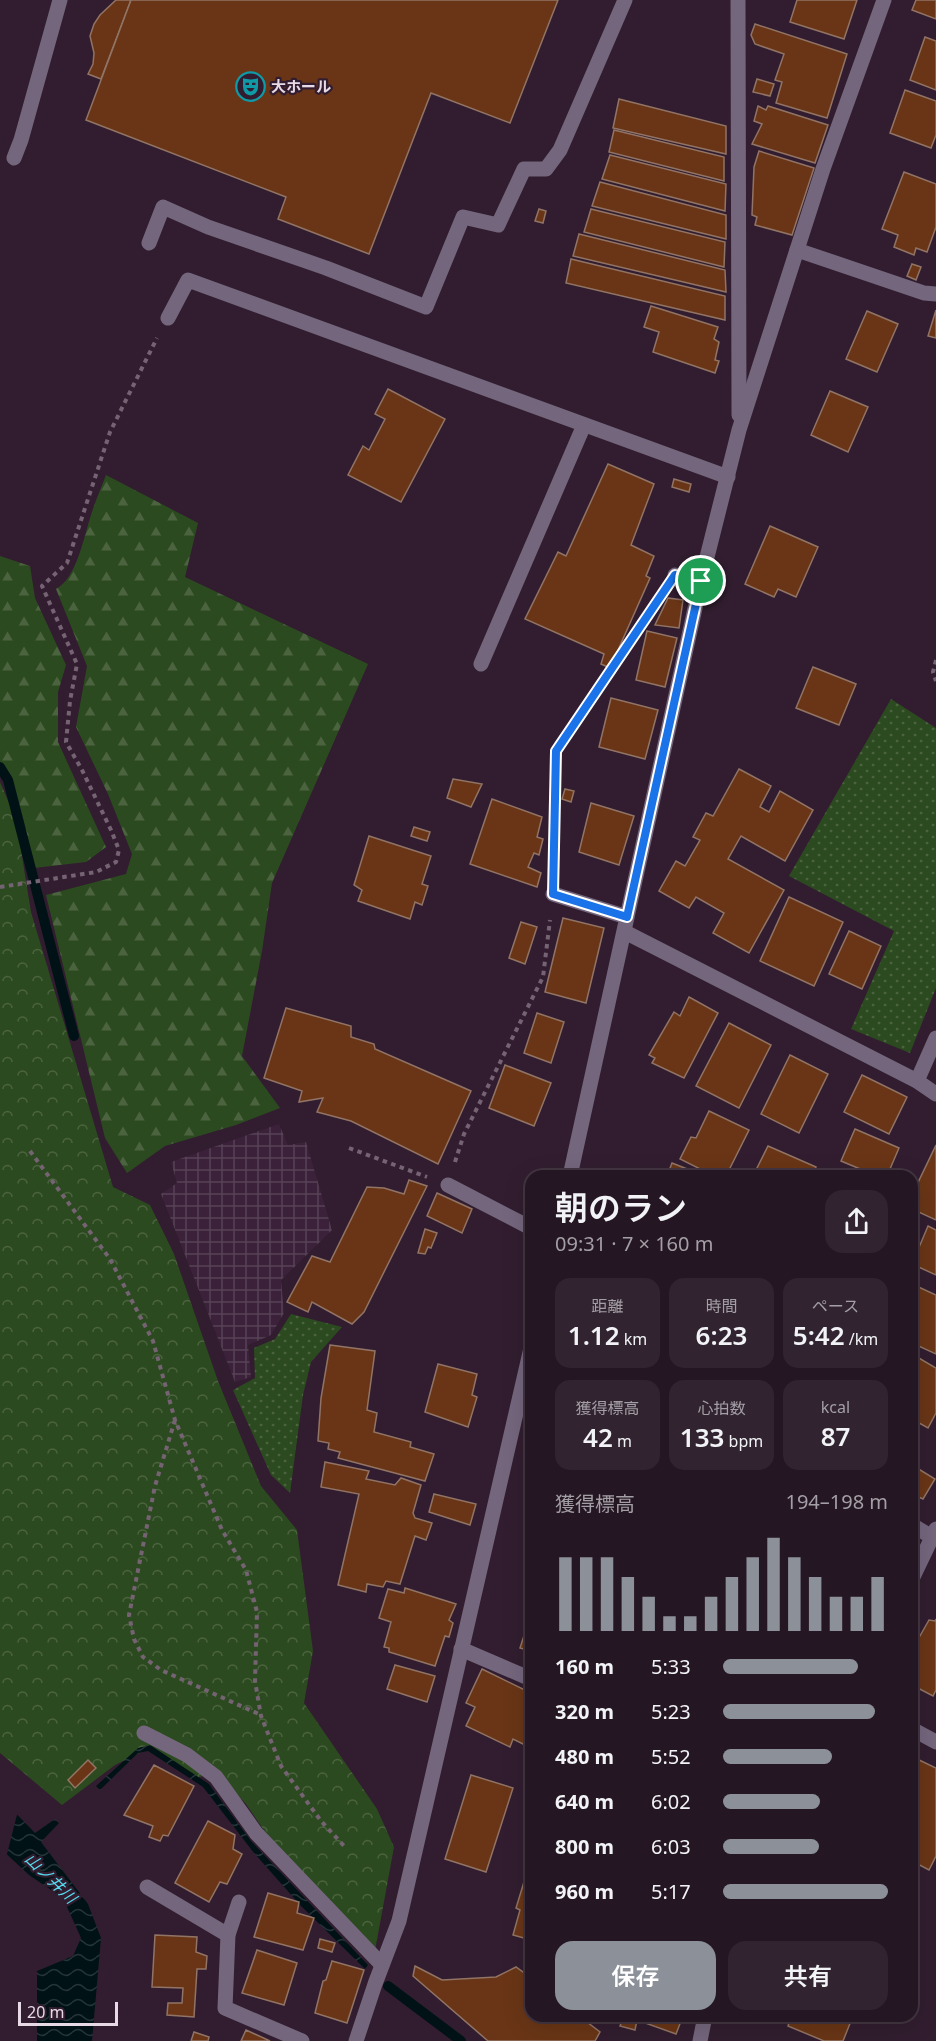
<!DOCTYPE html>
<html lang="ja">
<meta charset="utf-8">
<style>
body{margin:0;font-family:"Noto Sans","Noto Sans JP",sans-serif;background:#312330;color:#f1f3f6;height:100vh;display:flex;flex-direction:column;font-size:22px;white-space:nowrap}
*{box-sizing:border-box;margin:0}
p{font-size:20px;color:#a39fa6}
.icon{flex:none;width:33px;height:33px;fill:none;stroke:currentColor;stroke-width:2;stroke-linecap:round;stroke-linejoin:round}
.map{position:relative;flex:1;overflow:hidden}
.drawer{position:absolute;left:525px;top:1170px;width:393px;height:852px;display:flex;flex-direction:column;background:#251623;border-radius:18px;box-shadow:0 6px 24px #0002,0 0 0 2px #423541}
.drawer>*{flex:none}
.scale{position:absolute;left:18px;bottom:15px;width:100px;box-sizing:border-box;padding-left:6px;border:3px solid #e7d9e5;border-top:0;font-size:16px;line-height:21px;white-space:nowrap;color:#e7d9e5;-webkit-text-stroke:4px #311d2f;paint-order:stroke}
.pin{position:absolute;display:grid;place-items:center;width:51px;height:51px;color:#fff;margin:-26px;border:3px solid #fff;border-radius:50%;box-shadow:0 2px 6px #0007}
.round{display:grid;place-items:center;flex:none;width:63px;height:63px;border-radius:18px;background:#312330}
.headline{display:flex;align-items:center;justify-content:space-between;height:102px;padding:0 30px}
h1{font-size:33px;font-weight:600;line-height:45px}
.metrics{display:grid;grid-template-columns:repeat(3,1fr);gap:9px;height:102px;padding:6px 30px}
.metrics div{display:grid;align-content:center;border-radius:15px;background:#312330;text-align:center}
.metrics b{font-size:26px;font-weight:600}
.metrics small{font-size:16px;font-weight:400}
.metrics p{font-size:16px}
.chart{height:168px;padding:12px 30px}
.chart p{display:flex;justify-content:space-between}
.chart svg{width:100%;height:108px;margin-top:6px;stroke:#8c9099;stroke-width:6}
.cta{display:flex;gap:12px;margin-top:auto;padding:12px 30px}
.cta a{flex:1;height:69px;border-radius:18px;background:#8c9099;color:#fff;font-size:24px;font-weight:600;line-height:69px;text-align:center}
.cta a+a{background:#312330;color:#f1f3f6}
ul{padding:0 30px;list-style:none;font-size:20px}
li{display:grid;grid-template-columns:96px 72px 1fr;align-items:center;height:45px}
li i{height:15px;border-radius:8px;background:#8c9099}
.map>svg:first-child{display:block}
</style>
<div class="map">
<svg width="936" height="2041" viewBox="0 0 936 2041">
<defs>
<pattern id="industrial-grid" width="8" height="8" patternUnits="userSpaceOnUse" patternTransform="scale(1.5)"><rect width="8" height="8" fill="#3b223a"/><path d="M0 4h8M4 0v8" fill="none" stroke="#574256"/></pattern>
<pattern id="grass-dots" width="8" height="8" patternUnits="userSpaceOnUse" patternTransform="scale(1.5)"><rect width="8" height="8" fill="#2c4a1f"/><path d="M2 2h.1M6 6h.1" fill="none" stroke="#4b643f" stroke-width="1.8" stroke-linecap="round"/></pattern>
<pattern id="forest-firs" width="22" height="20" patternUnits="userSpaceOnUse" patternTransform="scale(1.5)"><rect width="22" height="20" fill="#2c4a1f"/><path d="M5 1l3.5 6h-7zM16 11l3.5 6h-7z" fill="#4b643f"/></pattern>
<pattern id="park-crowns" width="20" height="18" patternUnits="userSpaceOnUse" patternTransform="scale(1.5)"><rect width="20" height="18" fill="#2c4a1f"/><path d="M2 6a3 3 0 1 1 6 0M12 15a3 3 0 1 1 6 0" fill="none" stroke="#4b643f"/></pattern>
<pattern id="water-waves" width="16" height="10" patternUnits="userSpaceOnUse" patternTransform="scale(1.5)"><rect width="16" height="10" fill="#001216"/><path d="M0 5q4-4 8 0t8 0" fill="none" stroke="#253438"/></pattern>
</defs>
<rect width="100%" height="100%" fill="#311d2f"/>
<polygon fill="url(#industrial-grid)" points="279,1124 288,1145 306,1142 332,1230 281,1280 284,1313 271,1335 248,1345 251,1377 235,1382 161,1194 177,1183 171,1162"/>
<g fill="url(#grass-dots)">
<polygon points="891,699 936,728 936,988 910,1053 851,1029 894,931 789,876"/>
<polygon points="291,1314 342,1327 311,1362 303,1395 290,1493 271,1475 233,1390 255,1378 254,1348 275,1339"/>
</g>
<g fill="url(#forest-firs)">
<path d="M106,475L198,523L185,577L368,664L272,883L262,951L242,1056L280,1108L236,1125L165,1146L127,1173L105,1138L46,895L126,874L132,854L108,794L76,727L87,666L56,589C77,578 84,536 91,515C95,502 101,488 106,475Z"/>
<polygon points="0,556 30,566 35,598 66,665 58,692 58,742 106,847 86,862 34,868 10,777 0,767"/>
</g>
<polygon fill="url(#park-crowns)" points="0,782 16,819 31,912 113,1187 150,1205 174,1254 218,1381 261,1486 297,1530 313,1651 304,1703 377,1809 394,1847 374,1956 272,1842 246,1804 215,1771 193,1780 149,1748 115,1765 62,1805 0,1753"/>
<g fill="url(#water-waves)">
<polygon points="150,1745 209,1784 251,1841 368,1965 365,1969 301,1906 254,1853 203,1787 148,1751 138,1753 100,1790 96,1786 138,1748"/>
<polygon points="0,1797 35,1833 55,1819 59,1823 41,1842 88,1904 101,1938 92,2041 37,2041 37,1971 73,1956 81,1938 63,1898 29,1875 0,1848"/>
</g>
<polygon fill="#311d2f" points="0,1794 18,1811 6,1858 0,1852"/>
<g fill="none" stroke-linecap="round" stroke-linejoin="round">
<g stroke="#001216" stroke-width="10">
<polyline points="0,767 8,780 74,1036"/>
<polyline points="388,1986 461,2041"/>
</g>
</g>
<g fill="#693516" stroke="#917465" stroke-width="1.5">
<polygon points="116,0 131,0 101,79 88,74 93,64 94,53 90,36 94,24 100,15"/>
<polygon points="131,0 558,0 510,123 431,93 369,254 278,219 286,197 86,120"/>
<polygon points="797,0 857,0 844,39 790,22"/>
<polygon points="916,0 936,0 936,19 912,10"/>
<polygon points="755,24 847,54 827,118 776,103 782,82 775,80 784,54 755,44 751,35"/>
<polygon points="925,37 936,41 936,90 910,80"/>
<polygon points="757,79 774,84 770,96 753,92"/>
<polygon points="905,90 936,101 936,135 931,148 890,133"/>
<polygon points="619,99 726,126 726,154 613,128"/>
<polygon points="758,106 766,110 768,106 828,125 815,163 752,144 762,124 754,121"/>
<polygon points="614,130 724,157 724,181 609,152"/>
<polygon points="759,151 814,168 792,235 755,225 757,217 752,215 754,167"/>
<polygon points="610,155 726,184 725,211 602,179"/>
<polygon points="904,172 936,184 936,227 927,252 916,248 914,255 894,247 898,235 882,229"/>
<polygon points="600,182 726,215 726,239 592,206"/>
<polygon points="539,209 546,211 543,223 535,221"/>
<polygon points="591,209 725,242 724,267 584,232"/>
<polygon points="579,234 725,270 726,292 573,256"/>
<polygon points="571,259 725,296 725,320 566,283"/>
<polygon points="912,264 921,267 916,280 907,276"/>
<polygon points="651,306 718,327 714,339 719,342 715,360 719,361 715,373 653,352 659,332 644,327"/>
<polygon points="936,310 936,338 928,336"/>
<polygon points="867,311 898,324 877,372 846,359"/>
<polygon points="388,389 445,419 401,502 348,475 363,446 369,450 385,419 375,414"/>
<polygon points="830,391 868,407 848,452 811,435"/>
<polygon points="608,464 654,484 631,545 654,556 646,576 650,578 610,668 601,664 604,654 525,619 558,552 566,556"/>
<polygon points="674,479 691,484 689,492 672,487"/>
<polygon points="770,526 818,547 796,597 778,589 774,597 745,584"/>
<polygon points="668,598 683,600 679,628 655,625"/>
<polygon points="647,631 677,638 665,687 636,680"/>
<polygon points="813,667 856,684 839,725 796,708"/>
<polygon points="611,698 658,710 645,759 599,747"/>
<polygon points="739,769 771,786 760,807 769,812 780,791 813,810 785,861 741,836 728,859 784,890 749,953 713,933 724,913 696,897 689,908 659,891 676,861 685,866 700,840 693,837 706,813 713,816"/>
<polygon points="453,779 482,784 471,807 447,798"/>
<polygon points="565,789 574,791 571,802 562,799"/>
<polygon points="492,799 542,817 537,837 543,839 539,855 534,853 528,867 541,873 537,887 470,864"/>
<polygon points="591,803 634,816 619,865 579,852"/>
<polygon points="414,827 430,832 427,841 411,836"/>
<polygon points="369,836 431,856 422,884 428,886 422,905 415,902 410,919 358,901 362,890 354,885"/>
<polygon points="789,897 843,922 814,986 760,961"/>
<polygon points="563,918 604,928 586,1003 545,992"/>
<polygon points="521,922 537,927 525,964 509,958"/>
<polygon points="849,931 881,946 862,989 829,974"/>
<polygon points="689,997 718,1013 684,1078 652,1063 655,1058 649,1055 674,1012 680,1016"/>
<polygon points="286,1008 351,1026 351,1037 374,1044 375,1049 471,1091 438,1164 351,1121 317,1112 323,1098 299,1102 302,1091 264,1078"/>
<polygon points="537,1013 564,1022 551,1063 524,1053"/>
<polygon points="729,1023 771,1045 739,1108 696,1086"/>
<polygon points="790,1055 828,1074 799,1133 761,1114"/>
<polygon points="505,1065 551,1083 534,1126 489,1108"/>
<polygon points="862,1075 907,1097 889,1134 844,1112"/>
<polygon points="709,1111 749,1130 726,1176 714,1176 680,1159 691,1137 696,1138"/>
<polygon points="855,1129 899,1148 887,1176 877,1176 841,1161"/>
<polygon points="936,1145 936,1220 912,1209 912,1195"/>
<polygon points="768,1146 816,1167 813,1176 753,1176"/>
<polygon points="672,1163 705,1176 667,1176"/>
<polygon points="409,1180 427,1186 364,1312 352,1324 312,1302 308,1312 287,1302 312,1256 330,1262 367,1187 384,1188 404,1194"/>
<polygon points="437,1193 472,1209 462,1233 427,1216"/>
<polygon points="928,1226 936,1230 936,1275 912,1264"/>
<polygon points="425,1229 437,1233 431,1248 428,1247 425,1254 418,1253"/>
<polygon points="912,1284 936,1295 936,1354 912,1343"/>
<polygon points="330,1345 375,1351 367,1410 377,1413 374,1432 411,1442 410,1447 434,1454 425,1481 338,1458 340,1452 328,1449 329,1443 318,1441 321,1398"/>
<polygon points="912,1354 936,1368 936,1413 928,1428 912,1419"/>
<polygon points="438,1364 477,1374 472,1395 477,1397 468,1427 425,1412"/>
<polygon points="325,1462 369,1471 366,1479 395,1485 401,1478 421,1485 413,1513 415,1518 432,1523 426,1540 415,1536 400,1584 386,1581 383,1587 367,1584 366,1592 338,1585 359,1494 321,1487"/>
<polygon points="912,1465 935,1479 923,1499 912,1494"/>
<polygon points="434,1494 476,1504 470,1525 429,1512"/>
<polygon points="405,1588 456,1604 449,1620 453,1623 449,1637 445,1636 435,1666 389,1652 389,1648 384,1647 391,1622 379,1618 388,1589 404,1593"/>
<polygon points="530,1617 531,1617 531,1651 520,1648"/>
<polygon points="936,1619 936,1690 933,1696 912,1685 912,1650 929,1620 935,1621"/>
<polygon points="395,1665 435,1676 427,1702 387,1689"/>
<polygon points="482,1669 531,1693 531,1729 523,1744 513,1739 510,1747 466,1726 475,1707 466,1703"/>
<polygon points="915,1758 936,1768 936,1856 929,1870 912,1861 912,1764"/>
<polygon points="88,1760 96,1768 75,1788 68,1780"/>
<polygon points="154,1765 194,1786 168,1836 163,1835 160,1841 149,1837 153,1826 124,1815"/>
<polygon points="471,1775 513,1788 486,1872 445,1859"/>
<polygon points="208,1821 235,1835 233,1849 242,1854 227,1884 220,1882 209,1902 175,1883"/>
<polygon points="531,1859 531,1940 513,1935 520,1910 516,1908"/>
<polygon points="268,1893 299,1902 297,1913 314,1918 303,1950 254,1937"/>
<polygon points="155,1935 197,1937 196,1952 207,1956 206,1969 197,1969 194,2017 167,2015 168,2003 182,2003 183,1988 152,1987"/>
<polygon points="320,1939 335,1943 332,1952 318,1948"/>
<polygon points="257,1950 297,1963 284,2005 242,1993"/>
<polygon points="332,1961 364,1970 347,2023 315,2013 323,1981 326,1980"/>
<polygon points="415,1966 442,1980 496,1977 516,1967 531,1978 531,2016 579,2016 600,2032 595,2041 488,2041 413,1976"/>
<polygon points="624,2016 683,2016 676,2034 637,2020 635,2030 620,2026"/>
<polygon points="791,2016 853,2016 843,2041 824,2041 788,2026"/>
<polygon points="246,2030 270,2041 241,2041"/>
<polygon points="194,2032 209,2037 208,2041 191,2041"/>
</g>
<g fill="none" stroke-linecap="round" stroke-linejoin="round">
<g stroke="#756373" stroke-width="4" stroke-dasharray="4.5 4.5" stroke-linecap="butt">
<polyline points="936,660 933,672 936,681"/>
<polyline points="553,870 556,751 661,595"/>
<polyline points="0,887 96,872 116,862 119,850 111,830 82,770 66,742 70,701 77,664 42,586 67,563 110,432 157,338"/>
<polyline points="349,1148 427,1177"/>
<polyline points="30,1151 110,1259 153,1341 175,1420 222,1530 246,1570 257,1612 255,1681 261,1716 281,1766 321,1821 345,1847"/>
<polyline points="455,1162 464,1134 543,977 550,920"/>
<polyline points="175,1420 155,1486 129,1615 134,1639 143,1657 161,1670 261,1715"/>
</g>
<g stroke="#74667d" stroke-width="15">
<polyline points="738,0 739,415"/>
<polyline points="14,158 21,140 60,0"/>
<polyline points="149,243 163,207 208,227 326,268 426,307 463,217 498,225 524,169 546,169 560,150 625,0"/>
<polyline points="797,250 924,293 936,294"/>
<polyline points="168,318 188,280 728,477"/>
<polyline points="675,575 701,581"/>
<polyline points="481,664 584,425"/>
<polyline points="553,894 627,917"/>
<polyline points="625,932 917,1081 936,1094"/>
<polyline points="917,1081 936,1038"/>
<polyline points="570,1176 701,581 739,430 823,169 884,0"/>
<polyline points="448,1185 531,1228"/>
<polyline points="912,1525 932,1537"/>
<polyline points="912,1579 936,1529"/>
<polyline points="461,1649 531,1679"/>
<polyline points="912,1729 936,1742"/>
<polyline points="144,1733 187,1755 216,1777 256,1833 382,1965"/>
<polyline points="147,1887 228,1935"/>
<polyline points="239,1902 228,1935 225,2008 302,2041"/>
<polyline points="356,2041 375,1984 399,1921 531,1348"/>
<polyline points="700,2041 705,2016"/>
</g>
</g>
<g fill="none" stroke-linecap="round" stroke-linejoin="round">
<defs>
<polygon id="route" points="675,575 701,581 627,917 553,894 556,751"/>
</defs>
<use href="#route" stroke="#fff" stroke-width="12"/>
<use href="#route" stroke="#1a73e8" stroke-width="8"/>
</g>
<defs>
<symbol id="theatre-ring" viewBox="-11 -11 22 22"><circle r="9.5" fill="#311d2f" stroke="#0f9aa8" stroke-width="1.5"/><path d="M-5-5.5Q0-4 5-5.5V0Q5 5 0 6Q-5 5-5 0ZM-3.3-2.5H-1v1.5H-3.3ZM1-2.5H3.3v1.5H1ZM-2.8 1Q0 5.5 2.8 1Z" fill="#0f9aa8"/></symbol>
</defs>
<g fill-rule="evenodd">
<use href="#theatre-ring" x="234" y="70" width="33" height="33"/>
</g>
<g text-anchor="middle" dominant-baseline="central" stroke-width="4.5" stroke-linejoin="round" paint-order="stroke">
<g font-size="15" font-weight="bold" fill="#e7d9e5" stroke="#311d2f" text-anchor="start">
<text x="271" y="86">大ホール</text>
</g>
<g font-size="16" font-style="italic" fill="#56daed" stroke="#311d2f">
<text transform="translate(51 1878) rotate(44)">山ノ井川</text>
</g>
</g>
</svg>
<div class="scale">20 m</div>
<div class="pin" style="left:701px;top:581px;background:#1e9e55"><svg class="icon" aria-label="arrive" viewBox="0 0 24 24"><path d="M6 21V4h12l-3 4 3 4H6"/></svg></div>
<section class="drawer">
<div class="headline"><div><h1>朝のラン</h1><p>09:31 · 7 × 160 m</p></div><a class="round"><svg class="icon" aria-label="share" viewBox="0 0 24 24"><path d="M12 15V3M7 8l5-5 5 5M5 13v7h14v-7"/></svg></a></div>
<div class="metrics">
<div><p>距離</p><b>1.12<small> km</small></b></div>
<div><p>時間</p><b>6:23</b></div>
<div><p>ペース</p><b>5:42<small> /km</small></b></div>
</div>
<div class="metrics">
<div><p>獲得標高</p><b>42<small> m</small></b></div>
<div><p>心拍数</p><b>133<small> bpm</small></b></div>
<div><p>kcal</p><b>87</b></div>
</div>
<div class="chart"><p><span>獲得標高</span>194–198 m</p>
<svg viewBox="0 0 160 44" preserveAspectRatio="none"><path d="M5 44V14M15 44V14M25 44V14M35 44V22M45 44V30M55 44V38M65 44V38M75 44V30M85 44V22M95 44V14M105 44V6M115 44V14M125 44V22M135 44V30M145 44V30M155 44V22"/></svg>
</div>
<ul>
<li><b>160 m</b>5:33<i style="width:82%"></i></li>
<li><b>320 m</b>5:23<i style="width:92%"></i></li>
<li><b>480 m</b>5:52<i style="width:66%"></i></li>
<li><b>640 m</b>6:02<i style="width:59%"></i></li>
<li><b>800 m</b>6:03<i style="width:58%"></i></li>
<li><b>960 m</b>5:17<i style="width:100%"></i></li>
</ul>
<div class="cta"><a>保存</a><a>共有</a></div>
</section>
</div>
